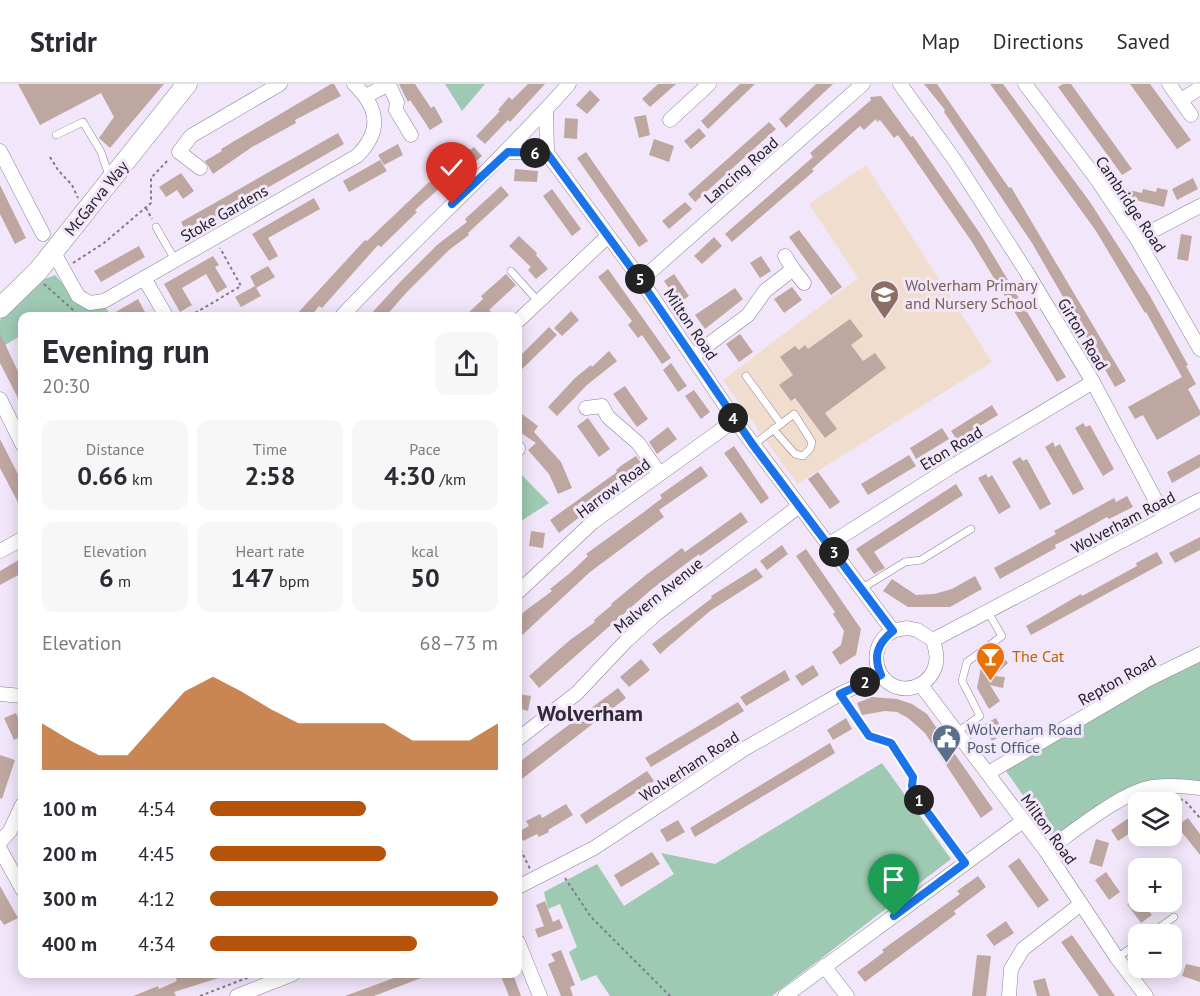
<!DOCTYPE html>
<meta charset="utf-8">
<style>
body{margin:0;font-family:"PT Sans",sans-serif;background:#f7f7f7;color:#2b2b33;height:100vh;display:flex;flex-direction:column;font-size:22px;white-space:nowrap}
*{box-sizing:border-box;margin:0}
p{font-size:20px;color:#7c7c81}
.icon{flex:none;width:33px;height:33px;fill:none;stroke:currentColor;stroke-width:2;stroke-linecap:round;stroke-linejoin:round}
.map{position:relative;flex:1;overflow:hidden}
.drawer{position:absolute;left:18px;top:228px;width:504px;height:666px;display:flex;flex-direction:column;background:#fff;border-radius:12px;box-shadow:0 3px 15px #0003}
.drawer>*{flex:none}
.controls{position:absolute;left:1128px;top:708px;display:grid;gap:12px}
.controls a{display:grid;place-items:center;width:54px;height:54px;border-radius:12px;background:#fff;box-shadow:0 3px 15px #0003;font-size:30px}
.pin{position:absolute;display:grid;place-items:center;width:51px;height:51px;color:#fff;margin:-62px -26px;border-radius:50% 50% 50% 0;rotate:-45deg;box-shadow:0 0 6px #0007}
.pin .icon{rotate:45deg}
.km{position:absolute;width:30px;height:30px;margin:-15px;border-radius:50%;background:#222;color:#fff;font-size:16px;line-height:30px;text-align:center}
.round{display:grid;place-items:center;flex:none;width:63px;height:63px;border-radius:12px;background:#f7f7f7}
.overview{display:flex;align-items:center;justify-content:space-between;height:102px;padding:0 24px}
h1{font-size:33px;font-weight:600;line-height:45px}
.stats{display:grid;grid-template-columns:repeat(3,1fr);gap:9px;height:102px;padding:6px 24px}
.stats div{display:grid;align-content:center;border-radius:12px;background:#f7f7f7;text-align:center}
.stats b{font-size:26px;font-weight:600}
.stats small{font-size:16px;font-weight:400}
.stats p{font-size:16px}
.chart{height:168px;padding:12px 24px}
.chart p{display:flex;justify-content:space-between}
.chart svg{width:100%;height:108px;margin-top:6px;fill:#b45309;opacity:.7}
ul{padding:0 24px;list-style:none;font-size:20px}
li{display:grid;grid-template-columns:96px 72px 1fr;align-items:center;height:45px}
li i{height:15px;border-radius:8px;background:#b45309}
header{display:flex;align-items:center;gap:36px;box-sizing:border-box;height:84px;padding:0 30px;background:#fff;border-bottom:2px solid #e1e1e2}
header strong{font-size:28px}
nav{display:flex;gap:33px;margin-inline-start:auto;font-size:21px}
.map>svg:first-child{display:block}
</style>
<header>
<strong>Stridr</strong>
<nav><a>Map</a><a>Directions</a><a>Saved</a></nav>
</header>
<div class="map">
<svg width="1200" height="912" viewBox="0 0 1200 912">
<rect width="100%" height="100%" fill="#f2e6fa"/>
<polygon fill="#f1ddce" points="866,81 992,278 797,400 723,296 858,194 809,120"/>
<g fill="#9ecab3">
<polygon points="445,0 485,0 462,27"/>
<path d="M55,191C74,210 73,230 106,224L111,232H22V251L0,264V236L40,197Z"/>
<polygon points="518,387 549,419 518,439"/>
<polygon points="1200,576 1200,699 1170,697 1053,754 1006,687 1078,639"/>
<polygon points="882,679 951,775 772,912 610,912 596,891 581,897 569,868 577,863 560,820 548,825 544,808 597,780 624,822 674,790 661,769 715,780"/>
</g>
<g fill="#bfa7a1">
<polygon points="18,0 164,0 110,64 99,54 114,33 101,9 40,41"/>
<polygon points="331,0 334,0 341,12 295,36 296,39 252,63 213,90 205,77 222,67 221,65"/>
<polygon points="399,0 415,0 431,24 434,22 443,38 430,46 410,16 408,18"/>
<polygon points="528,0 545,0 510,38 508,36 485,60 476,52 500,27 498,26 509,13 512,16"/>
<polygon points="658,0 676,0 650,23 642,15"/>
<polygon points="740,0 755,0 708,45 701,37"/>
<polygon points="816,0 833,0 786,44 779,35"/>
<polygon points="924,0 937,0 1009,104 1011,103 1126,297 1115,303 1032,159 944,28 945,26"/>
<polygon points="990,0 1003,0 1090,118 1150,212 1188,281 1186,282 1196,300 1188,305 1200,327 1200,331 1157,356 1143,331 1135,335 1128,323 1182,293 1146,228 1145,229 1096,147"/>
<polygon points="1063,0 1071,0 1132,85 1122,91 1058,3"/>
<polygon points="1130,0 1150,0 1191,56 1177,65"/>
<polygon points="590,6 600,16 587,30 576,21"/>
<polygon points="881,12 911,53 913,52 981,151 1066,293 1057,298 972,158 898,51 894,54 880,36 877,38 876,35 864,46 860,42 812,85 814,87 732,158 725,150 813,73 810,69 871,16 870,13"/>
<polygon points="646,31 650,51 639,54 634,33"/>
<polygon points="565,34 578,35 577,55 564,54"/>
<polygon points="769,38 776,45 695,118 688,110"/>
<polygon points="699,44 706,52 691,65 684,57"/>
<polygon points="338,49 344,60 187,150 181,138"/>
<polygon points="654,55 674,62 669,78 649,71"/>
<polygon points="398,60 403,71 384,81 378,71"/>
<polygon points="474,63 482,72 444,104 442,102 415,126 417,128 381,163 378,161 322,224 319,222 311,232 295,232 365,156 367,157 429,98 431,99"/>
<polygon points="586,68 648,157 639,163 577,74"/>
<polygon points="380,76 387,87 349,108 343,97"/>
<polygon points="515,85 538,87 537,98 514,97"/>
<polygon points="181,89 194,107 183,115 177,106 166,113 159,103"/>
<polygon points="1193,94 1198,105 1177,116 1172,105"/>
<polygon points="0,101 26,154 15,160 0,130"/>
<polygon points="501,102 509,111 468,149 469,151 449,166 406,209 386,232 369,232 402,196 437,161 467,138 465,135"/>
<polygon points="1121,104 1142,109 1143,105 1156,108 1157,104 1168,106 1164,123 1119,112"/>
<polygon points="552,105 581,145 572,152 543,112"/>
<polygon points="314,114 320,125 268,154 278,172 269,177 252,150"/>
<polygon points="685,118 692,125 669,145 662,137"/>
<polygon points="799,146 842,203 831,211 789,153"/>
<polygon points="1181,150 1192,152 1188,177 1177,175"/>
<polygon points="519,152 537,169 536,171 548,185 536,195 528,186 531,183 509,162"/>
<polygon points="714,153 722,162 702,180 694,172"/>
<polygon points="139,162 145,173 101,198 94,187"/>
<polygon points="213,172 219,181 215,183 227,203 217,209 206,190 182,204 192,221 180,228 164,200"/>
<polygon points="761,172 771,187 760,194 750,179"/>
<polygon points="268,182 275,193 256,204 250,192"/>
<polygon points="608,185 671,274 662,280 642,251 638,254 628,241 632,237 598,193"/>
<polygon points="506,190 516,201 489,226 495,232 465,232 483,215 481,212"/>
<polygon points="674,190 689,212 679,219 664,197"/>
<polygon points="255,202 261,212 241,223 235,213"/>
<polygon points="792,203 802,216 784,229 774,215"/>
<polygon points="735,204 743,215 705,245 695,231"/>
<polygon points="138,215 147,232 109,232"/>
<polygon points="571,227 579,236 562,252 554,244"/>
<polygon points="850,235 863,252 851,261 863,277 875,269 886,284 825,329 837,345 825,354 795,314 791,317 779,301 793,291 780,273 795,262 799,266 805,261 808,265"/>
<polygon points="549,243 557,251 518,289 518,274"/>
<polygon points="0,249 22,296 22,322 0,279"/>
<polygon points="740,250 753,268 739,278 726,260"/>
<polygon points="609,267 617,277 587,301 557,332 548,323 575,294 591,281 592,283"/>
<polygon points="671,279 687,302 678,308 663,286"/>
<polygon points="625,302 648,335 637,343 613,310"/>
<polygon points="694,306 710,328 701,335 685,312"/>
<polygon points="992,321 998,331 957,356 951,347"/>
<polygon points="518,327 538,342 534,348 561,378 572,404 558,410 549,390 528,366 536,359 518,347"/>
<polygon points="588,334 610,365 599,373 577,342"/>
<polygon points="1083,339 1086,343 1090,341 1114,385 1103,392 1075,344"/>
<polygon points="668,343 677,355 657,370 649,358"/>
<polygon points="942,344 949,355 916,375 910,364"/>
<polygon points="0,355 22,398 22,426 0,384"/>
<polygon points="1053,358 1055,363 1060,360 1084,405 1073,411 1045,363"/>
<polygon points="734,362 769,414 761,420 724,369"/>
<polygon points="1200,370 1200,383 1172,399 1167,388"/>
<polygon points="909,371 916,382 868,411 861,400"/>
<polygon points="636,372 644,383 559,449 550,436 617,388 616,386 622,381"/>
<polygon points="1020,373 1023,377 1027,375 1051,420 1040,426 1012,378"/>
<polygon points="701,382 708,392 659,426 664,433 590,488 518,555 518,534 525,527 552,507 550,505 570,489 588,472 586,470 644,428 662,414 660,411"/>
<polygon points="818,388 840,418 830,425 808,395"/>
<polygon points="986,390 988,394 992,391 1011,423 999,430 978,394"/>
<polygon points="956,400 963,411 874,468 885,484 874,490 856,465"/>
<polygon points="1127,412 1133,423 1109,435 1107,433 1082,447 1055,461 1056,464 1000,495 994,484 1056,450 1054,447 1114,414 1116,418"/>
<polygon points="741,428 748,438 700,472 699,470 652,505 539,604 529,592 570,556 595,538 594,536 612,521 611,520 646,491 682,464 685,468"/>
<polygon points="531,447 545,449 543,464 529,462"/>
<polygon points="1200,453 1200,466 1175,479 1169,469"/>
<polygon points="782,461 788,470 767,486 760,477"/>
<polygon points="806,465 861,545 856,571 840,581 832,568 841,561 844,547 833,530 835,528 796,472"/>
<polygon points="1157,468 1163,479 1031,551 1026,542 1081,510 1082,512 1137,482 1136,479"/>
<polygon points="22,474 22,489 0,501 0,487"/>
<polygon points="756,484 763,493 710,527 660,570 652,560 712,514 711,512"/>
<polygon points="975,492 982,505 950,523 908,523 883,507 892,495 916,511 934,510 952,505"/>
<polygon points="998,567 1008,579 994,592 1005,593 1003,604 990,601 1000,617 989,625 977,604 981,583"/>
<polygon points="641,575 650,586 629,603 620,593"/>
<polygon points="813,581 819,591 802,602 795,592"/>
<polygon points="785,586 790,596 746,622 740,613"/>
<polygon points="618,604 626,614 518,698 518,679"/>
<polygon points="518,610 531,612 528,627 518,624"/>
<polygon points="872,613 897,615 912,620 927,630 993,725 981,734 925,649 908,634 897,628 885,627 862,631 857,619"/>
<polygon points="738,618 744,627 651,683 645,674"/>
<polygon points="16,629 22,644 22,652 14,656 4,634"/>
<polygon points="846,634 852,645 833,656 827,646"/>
<polygon points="996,634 1004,650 992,657 983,641"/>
<polygon points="830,659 835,669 695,753 690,744"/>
<polygon points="0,671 15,676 2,715 0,714"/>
<polygon points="647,687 654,697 586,740 580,731"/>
<polygon points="566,720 573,731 548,746 549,748 539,753 537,750 523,757 518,748 529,742 526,737 540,730 542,734"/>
<polygon points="1138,728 1138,744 1118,757 1111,746"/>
<polygon points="1188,734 1200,750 1200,771 1177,742"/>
<polygon points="678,736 685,748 667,758 660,746"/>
<polygon points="1096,755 1109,759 1102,783 1089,779"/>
<polygon points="652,768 660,780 621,803 614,791"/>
<polygon points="1019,774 1049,816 1038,824 1008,782"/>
<polygon points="1106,788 1120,808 1109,816 1095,796"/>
<polygon points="978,792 986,803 954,827 956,830 865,898 857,888 884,868 882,866 960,810 957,807"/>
<polygon points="0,802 18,834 4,841 0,835"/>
<polygon points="1138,811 1138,818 1142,818 1152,831 1141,839 1127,820"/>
<polygon points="545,817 553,838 559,835 563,844 538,854 535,845 544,842 536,821"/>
<polygon points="1006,837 1014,849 994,862 986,851"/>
<polygon points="1072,851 1106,899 1115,912 1099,912 1061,858"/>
<polygon points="561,866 575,901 570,903 573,912 561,912 548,880 555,877 551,870"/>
<polygon points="977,871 991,872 986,912 972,912"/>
<polygon points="1186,880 1200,883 1200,898 1182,892"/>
<polygon points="181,890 225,890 225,892 174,908 176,912 133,912 158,902 159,905 177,897 175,892"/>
<polygon points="405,890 429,891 374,912 345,912"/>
<polygon points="500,890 513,890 521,912 509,912"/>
<polygon points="1045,894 1050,912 1037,912 1033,897"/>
</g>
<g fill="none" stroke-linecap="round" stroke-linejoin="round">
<defs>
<g id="lane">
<polyline points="56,51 83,38 101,68 109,92"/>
<polyline points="156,143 175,176"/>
<polyline points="511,187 538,217"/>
<polyline points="746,292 781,340"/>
<polyline points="753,361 794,330 812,358 810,365 803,372 795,370 773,345"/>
<polyline points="861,505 905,478 921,476 971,445"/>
<polyline points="840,610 869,652 891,659 913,693 912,702 914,710 965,779"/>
<polyline points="957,648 980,632 962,597 967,578 1002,552 988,528"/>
<polyline points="1150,850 1174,833"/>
<polyline points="1117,874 1138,859"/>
</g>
<g id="street">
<polyline points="900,0 956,78 1026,187 1093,298 1165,434"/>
<polyline points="1025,0 1096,94 1137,155 1200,265"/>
<polyline points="1169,0 1191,31"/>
<polyline points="366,12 385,2 390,3 397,18 396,26 411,51"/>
<polyline points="1181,16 1200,4"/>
<polyline points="546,26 547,69"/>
<polyline points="670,36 709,0"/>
<polyline points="0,67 43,150"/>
<polyline points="508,68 547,69 641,196 735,336 893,547"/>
<polyline points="200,84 179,68 191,52 280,0"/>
<polyline points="1137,155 1200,122"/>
<path d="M53,167L78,212L90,219L104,217L357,72C382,47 379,24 354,0"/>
<polyline points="793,185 804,199"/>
<polyline points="144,194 166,232"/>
<polyline points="641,196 863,0"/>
<path d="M342,232C416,153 497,81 569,0"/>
<polyline points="518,237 608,152"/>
<polyline points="693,272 748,231 765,207 793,185 785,172"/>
<polyline points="0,315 22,360"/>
<polyline points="586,324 602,322 608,333 638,359 659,389"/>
<polyline points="518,364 518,365"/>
<polyline points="828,461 951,383 1093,298"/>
<polyline points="0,467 22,455"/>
<polyline points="518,508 593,438 735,336"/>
<path d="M907,544L917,546L933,556C935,563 938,571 936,579C933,598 910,611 892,601C871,589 871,558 893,547C897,545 903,545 907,544Z"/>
<polyline points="933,556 1200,416"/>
<polyline points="921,601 1046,767 1117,874 1146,912"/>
<polyline points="0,610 22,612"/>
<polyline points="518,655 577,609 626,557 656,530 798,423"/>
<polyline points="988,689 1147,596 1200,570"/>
<polyline points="0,758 10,747 22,721"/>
<polyline points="0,765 22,805"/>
<path d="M1046,767C1073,748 1121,708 1153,703C1169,701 1185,702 1200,704"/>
<polyline points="518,803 594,764 746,664 840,610 881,591"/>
<polyline points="518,858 540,912"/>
<polyline points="824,882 847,912"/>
<polyline points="237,912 293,890"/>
<polyline points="785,912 1023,737"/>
<polyline points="1009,912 1011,885 1023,865 1081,820"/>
</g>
<polyline id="secondary" points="0,224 38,187 187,0"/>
</defs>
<use href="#lane" stroke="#8c8193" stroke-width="8"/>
<use href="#street" stroke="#8c8193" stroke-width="15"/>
<use href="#secondary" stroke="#8c8193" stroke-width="21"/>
<g stroke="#827a87" stroke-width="2" stroke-dasharray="3 3" stroke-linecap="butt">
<polyline points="50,73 58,86 72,101 78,114"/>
<polyline points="146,124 152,135"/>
<polyline points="73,179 104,159 151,119 151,94 169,75"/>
<polyline points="44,200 80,232"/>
<polyline points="190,232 241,202 220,164"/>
<polyline points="1180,715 1186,718 1200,734"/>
<polyline points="518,760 530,785"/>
<polyline points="565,794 591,833 670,912"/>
<polyline points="200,912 257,890"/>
</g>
<use href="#lane" stroke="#fff" stroke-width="7"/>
<use href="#street" stroke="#fff" stroke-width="14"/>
<use href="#secondary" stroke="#fff" stroke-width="20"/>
</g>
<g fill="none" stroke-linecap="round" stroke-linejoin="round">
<defs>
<path id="route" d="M452,120L508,68L547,69L640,196L753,361L893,547C877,560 873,572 881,591L840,610L869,652L891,659L913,693L912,702L914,710L965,779L894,832"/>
</defs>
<use href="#route" stroke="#fff" stroke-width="12"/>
<use href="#route" stroke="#1a73e8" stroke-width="8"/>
</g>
<defs>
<symbol id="school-pin" viewBox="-11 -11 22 30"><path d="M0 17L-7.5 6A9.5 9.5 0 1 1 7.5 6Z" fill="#8d6e63" stroke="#f2e6fa"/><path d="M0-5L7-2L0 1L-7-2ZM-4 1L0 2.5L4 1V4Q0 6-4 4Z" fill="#fff"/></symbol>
<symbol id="bar-pin" viewBox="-11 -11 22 30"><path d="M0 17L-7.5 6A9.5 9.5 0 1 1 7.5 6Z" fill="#e8710a" stroke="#f2e6fa"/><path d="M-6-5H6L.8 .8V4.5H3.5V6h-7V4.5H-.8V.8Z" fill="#fff"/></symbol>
<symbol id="civic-pin" viewBox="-11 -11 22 30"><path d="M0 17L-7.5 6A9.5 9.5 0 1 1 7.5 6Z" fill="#5c6f8a" stroke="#f2e6fa"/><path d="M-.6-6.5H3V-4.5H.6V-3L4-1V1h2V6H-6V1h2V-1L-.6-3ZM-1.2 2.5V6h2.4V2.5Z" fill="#fff"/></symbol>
</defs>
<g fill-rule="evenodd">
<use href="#school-pin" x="868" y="194" width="33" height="45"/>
<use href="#bar-pin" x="974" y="556" width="33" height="45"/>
<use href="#civic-pin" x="930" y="638" width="33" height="45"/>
</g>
<g text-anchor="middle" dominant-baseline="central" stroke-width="6" stroke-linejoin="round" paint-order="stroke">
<g font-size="16" fill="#211d24" stroke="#f2e6fa">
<text transform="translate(741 86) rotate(-41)">Lancing Road</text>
<text transform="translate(96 114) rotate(-51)">McGarva Way</text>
<text transform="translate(1131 120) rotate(56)">Cambridge Road</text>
<text transform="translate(224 129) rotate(-30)">Stoke Gardens</text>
<text transform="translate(691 240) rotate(56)">Milton Road</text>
<text transform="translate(1083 250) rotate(59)">Girton Road</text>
<text transform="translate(951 364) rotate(-31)">Eton Road</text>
<text transform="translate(613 404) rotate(-37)">Harrow Road</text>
<text transform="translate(1123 438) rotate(-28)">Wolverham Road</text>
<text transform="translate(658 511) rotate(-39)">Malvern Avenue</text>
<text transform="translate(1117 596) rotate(-29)">Repton Road</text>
<text transform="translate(689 682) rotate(-33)">Wolverham Road</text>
<text transform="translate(1049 745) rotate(54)">Milton Road</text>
</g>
<g font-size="16" fill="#785e54" stroke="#f2e6fa" text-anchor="start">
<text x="905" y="201">Wolverham Primary<tspan x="905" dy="18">and Nursery School</tspan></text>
</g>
<g font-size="16" fill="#c56008" stroke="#f2e6fa" text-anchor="start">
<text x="1012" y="572">The Cat</text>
</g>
<g font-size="16" fill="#4e5e75" stroke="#f2e6fa" text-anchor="start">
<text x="967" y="645">Wolverham Road<tspan x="967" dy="18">Post Office</tspan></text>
</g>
<g font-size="22" font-weight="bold" fill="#322938" stroke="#f2e6fa">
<text x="590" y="629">Wolverham</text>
</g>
</g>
</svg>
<div class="controls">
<a><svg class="icon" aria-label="layers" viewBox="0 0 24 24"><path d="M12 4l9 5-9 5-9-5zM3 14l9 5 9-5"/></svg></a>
<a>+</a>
<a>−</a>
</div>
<div class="pin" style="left:894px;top:832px;background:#1e9e55"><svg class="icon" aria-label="arrive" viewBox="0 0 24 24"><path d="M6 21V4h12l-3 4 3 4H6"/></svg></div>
<div class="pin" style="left:452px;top:120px;background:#d93025"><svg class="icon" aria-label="check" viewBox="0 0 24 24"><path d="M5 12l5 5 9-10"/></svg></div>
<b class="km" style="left:919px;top:716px">1</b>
<b class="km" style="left:865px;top:598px">2</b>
<b class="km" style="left:834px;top:468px">3</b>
<b class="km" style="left:733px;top:334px">4</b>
<b class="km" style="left:640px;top:195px">5</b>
<b class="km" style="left:535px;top:69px">6</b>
<section class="drawer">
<div class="overview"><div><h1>Evening run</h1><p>20:30</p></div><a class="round"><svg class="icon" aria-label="share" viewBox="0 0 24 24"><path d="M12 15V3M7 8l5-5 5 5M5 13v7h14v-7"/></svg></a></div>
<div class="stats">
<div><p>Distance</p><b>0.66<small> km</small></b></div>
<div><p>Time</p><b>2:58</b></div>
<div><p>Pace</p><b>4:30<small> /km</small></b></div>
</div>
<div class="stats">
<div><p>Elevation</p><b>6<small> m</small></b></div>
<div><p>Heart rate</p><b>147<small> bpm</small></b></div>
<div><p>kcal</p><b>50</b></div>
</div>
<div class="chart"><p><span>Elevation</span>68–73 m</p>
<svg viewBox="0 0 160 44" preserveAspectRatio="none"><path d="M0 44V25L10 32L20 38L30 38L40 25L50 12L60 6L70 12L80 19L90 25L100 25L110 25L120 25L130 32L140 32L150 32L160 25V44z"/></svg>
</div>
<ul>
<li><b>100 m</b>4:54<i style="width:54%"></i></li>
<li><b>200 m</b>4:45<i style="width:61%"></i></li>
<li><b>300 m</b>4:12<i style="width:100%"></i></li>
<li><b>400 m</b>4:34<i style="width:72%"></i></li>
</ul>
</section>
</div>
